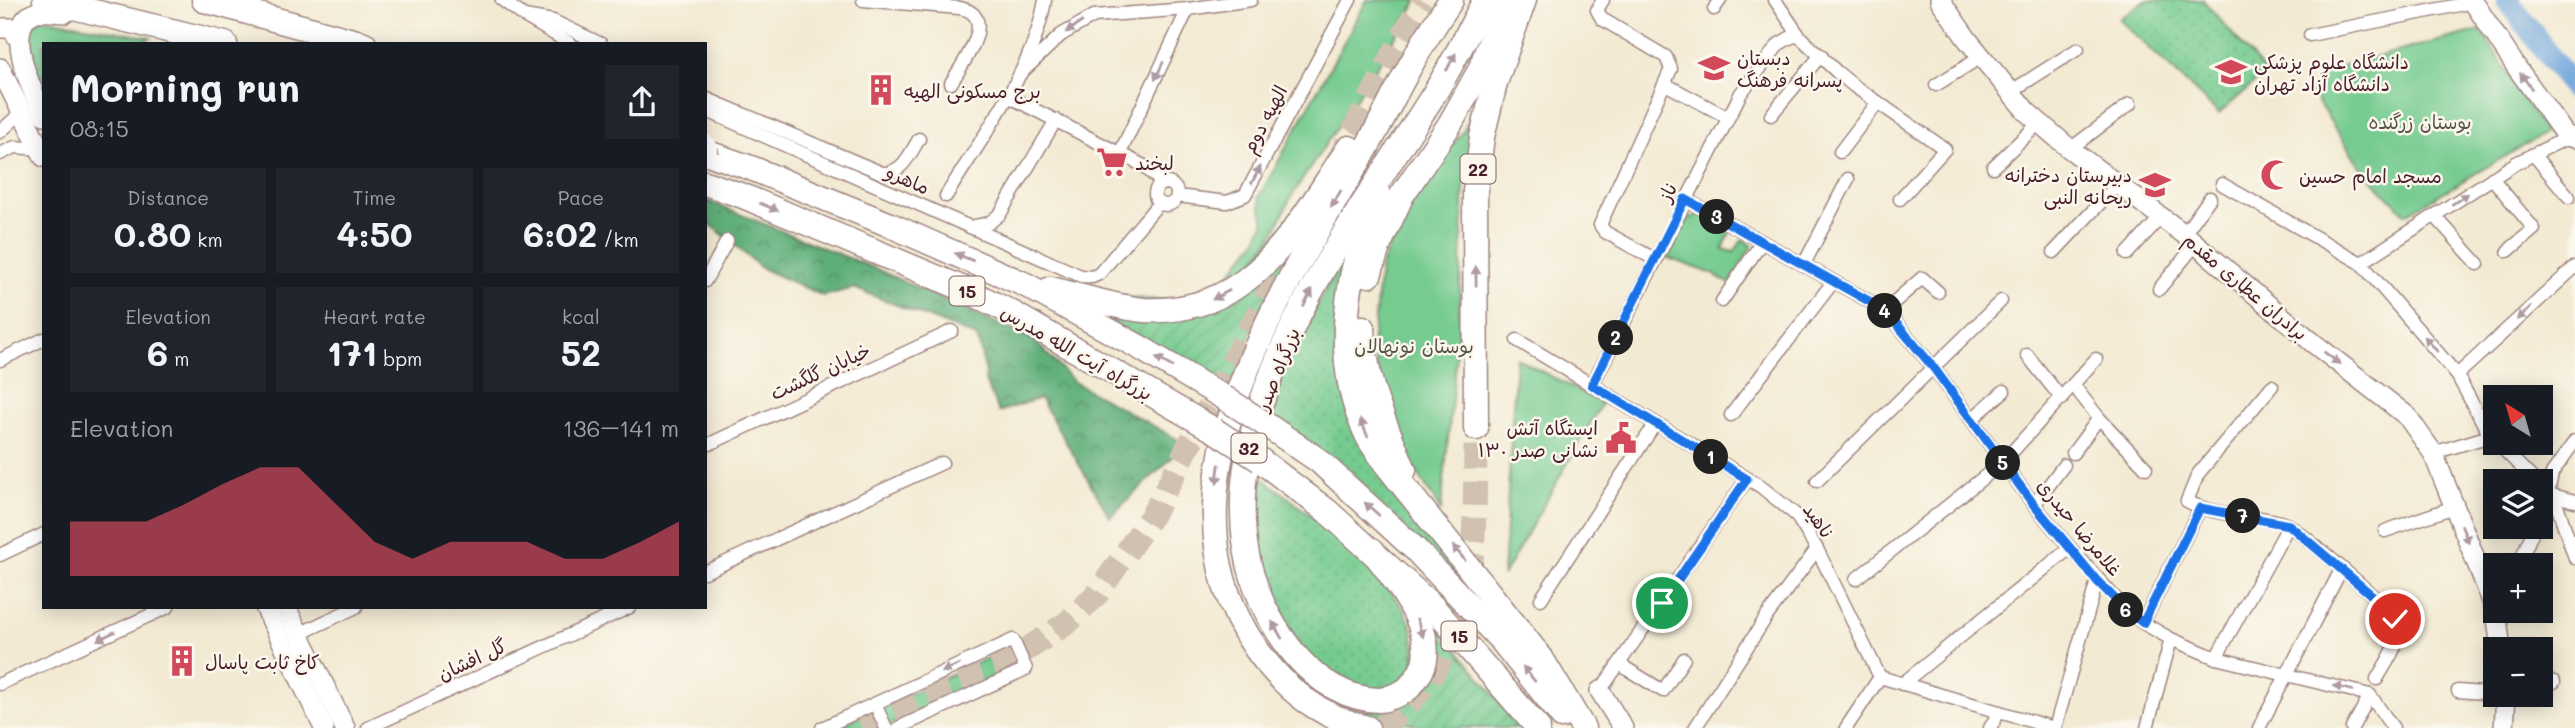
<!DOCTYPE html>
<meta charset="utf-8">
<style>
body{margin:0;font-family:Mali,"Playpen Sans Arabic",sans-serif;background:#20242c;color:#f1f3f6;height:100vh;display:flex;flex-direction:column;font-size:26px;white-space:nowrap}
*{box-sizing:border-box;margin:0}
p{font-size:23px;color:#9ea1a6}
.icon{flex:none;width:38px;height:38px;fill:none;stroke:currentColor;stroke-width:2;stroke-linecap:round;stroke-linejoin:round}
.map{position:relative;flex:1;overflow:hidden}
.panel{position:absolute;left:42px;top:42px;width:665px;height:567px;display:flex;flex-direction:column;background:#171b24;border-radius:0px;box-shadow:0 4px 18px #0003}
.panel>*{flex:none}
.needle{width:46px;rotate:323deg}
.tools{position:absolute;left:2483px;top:385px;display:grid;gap:14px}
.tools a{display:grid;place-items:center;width:70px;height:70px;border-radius:0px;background:#171b24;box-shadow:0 4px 18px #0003;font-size:35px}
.pin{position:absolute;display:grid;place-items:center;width:60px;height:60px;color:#fff;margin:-30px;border:4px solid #fff;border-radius:50%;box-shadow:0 2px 7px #0007}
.km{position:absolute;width:35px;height:35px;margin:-18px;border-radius:50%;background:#222;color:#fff;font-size:19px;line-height:35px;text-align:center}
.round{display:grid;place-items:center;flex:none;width:74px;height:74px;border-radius:0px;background:#20242c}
.overview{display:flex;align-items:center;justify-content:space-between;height:119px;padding:0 28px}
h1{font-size:38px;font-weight:800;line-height:52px}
.stats{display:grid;grid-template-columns:repeat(3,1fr);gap:10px;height:119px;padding:7px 28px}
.stats div{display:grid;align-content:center;border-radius:0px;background:#20242c;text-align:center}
.stats b{font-size:35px;font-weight:800}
.stats small{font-size:19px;font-weight:400}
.stats p{font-size:19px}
.chart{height:196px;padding:14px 28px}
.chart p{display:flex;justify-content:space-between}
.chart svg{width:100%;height:126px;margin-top:7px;fill:#d1495b;opacity:.7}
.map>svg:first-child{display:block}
</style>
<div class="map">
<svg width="2575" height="728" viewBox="0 0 2575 728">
<defs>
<pattern id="grass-dots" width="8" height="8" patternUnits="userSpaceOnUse" patternTransform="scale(1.75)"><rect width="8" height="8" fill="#74cb90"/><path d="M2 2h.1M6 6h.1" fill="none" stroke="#66ae7c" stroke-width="1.8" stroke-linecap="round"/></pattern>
<pattern id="forest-crowns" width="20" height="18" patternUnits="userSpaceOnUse" patternTransform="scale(1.75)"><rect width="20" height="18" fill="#5faf7a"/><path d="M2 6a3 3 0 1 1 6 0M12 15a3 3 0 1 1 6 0" fill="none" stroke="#508e64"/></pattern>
<pattern id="garden-furrows" width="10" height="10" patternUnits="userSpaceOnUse" patternTransform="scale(1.75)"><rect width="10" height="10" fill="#74cb90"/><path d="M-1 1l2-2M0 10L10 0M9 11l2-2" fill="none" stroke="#66ae7c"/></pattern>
</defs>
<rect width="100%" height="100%" fill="#fbf7ec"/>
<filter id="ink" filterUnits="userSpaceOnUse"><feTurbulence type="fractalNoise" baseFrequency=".0143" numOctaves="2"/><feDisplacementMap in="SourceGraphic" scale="14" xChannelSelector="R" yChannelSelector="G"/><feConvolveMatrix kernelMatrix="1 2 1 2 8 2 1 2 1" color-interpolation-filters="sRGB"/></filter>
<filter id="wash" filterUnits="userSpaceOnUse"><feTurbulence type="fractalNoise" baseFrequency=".00686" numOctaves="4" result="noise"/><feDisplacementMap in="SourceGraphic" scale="28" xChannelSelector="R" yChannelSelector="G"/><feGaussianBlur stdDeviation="1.57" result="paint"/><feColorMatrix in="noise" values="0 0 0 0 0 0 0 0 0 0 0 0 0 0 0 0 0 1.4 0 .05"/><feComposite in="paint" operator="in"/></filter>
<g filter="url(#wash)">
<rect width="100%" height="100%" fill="#f3ead3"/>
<g fill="url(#grass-dots)" stroke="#5f755e" stroke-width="2">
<polygon points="2145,0 2203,0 2266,73 2219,114 2119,19"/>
<polygon points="1367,209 1344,391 1532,665 1263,411"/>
<path d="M1249,468C1289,497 1400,582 1412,628C1415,639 1413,654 1414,666L1394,688L1353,689L1308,659L1258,574Z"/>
</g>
<polygon fill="url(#forest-crowns)" stroke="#546752" stroke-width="2" points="705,200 876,269 1034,340 1074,382 1186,444 1110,517 1040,398 999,412 985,381 986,373 977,337 854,288 823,296 761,268 714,227 705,223"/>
<g fill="#74cb90" stroke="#5f755e" stroke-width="2">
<polygon points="1367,0 1418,0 1374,71 1291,197 1274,233 1249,267 1215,292 1256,241 1264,223 1259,197"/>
<polygon points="41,18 151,38 138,44 44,44 44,88 24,46 24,33"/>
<polygon points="2481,30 2545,133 2406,214 2363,170 2311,92 2325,70"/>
<polygon points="1479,100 1464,183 1459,326 1441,511 1397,440 1372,348 1380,268 1407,206 1463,131"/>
<polygon points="1701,213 1730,232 1723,249 1734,252 1743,239 1752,246 1730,284 1713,274 1668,258 1688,219"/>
<polygon points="1516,358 1602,403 1503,576"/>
<polygon points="1005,650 1013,668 883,728 835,728"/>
</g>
<g fill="url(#garden-furrows)" stroke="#5f755e" stroke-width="2">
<polygon points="1368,127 1272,286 1258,313 1231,389 1056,291 1217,305"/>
<polygon points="1423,608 1522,728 1428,728 1358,710 1387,709 1409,700"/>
</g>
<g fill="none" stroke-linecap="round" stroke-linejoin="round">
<polyline stroke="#6ea4db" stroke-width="23" points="2507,0 2575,90"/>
</g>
</g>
<g filter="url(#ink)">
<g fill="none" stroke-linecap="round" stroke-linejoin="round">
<g stroke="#d1c1b1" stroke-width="24" stroke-dasharray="24 12" stroke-linecap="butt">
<polyline points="1336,164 1422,0"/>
<polyline points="862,728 1000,667 1067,623 1097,594 1153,514 1303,227"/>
<path d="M1380,728C1402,714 1417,696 1432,674C1443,657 1455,637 1461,617C1478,557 1474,490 1476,428"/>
</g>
<defs>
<g id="street">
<polyline points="502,0 524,16 571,44"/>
<path d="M863,0L959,8C1001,14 961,66 951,83"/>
<polyline points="1603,0 1597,10 1602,19 1666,57 1671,69 1600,225 1605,232 1656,260"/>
<polyline points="1775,0 1800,37 1837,72 1854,86 1945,149 1900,199"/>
<polyline points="1714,9 1720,0"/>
<polyline points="524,16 553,21 601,44"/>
<polyline points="2310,35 2474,2"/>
<polyline points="1020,74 1061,35 1094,16 1188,9 1251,0"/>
<polyline points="1665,84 1727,117"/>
<polyline points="1936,85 1981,57"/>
<polyline points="2010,92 2078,49"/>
<polyline points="1008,96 1144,166 1163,184"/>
<path d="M705,98L882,173C902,174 910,154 919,139"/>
<polyline points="705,110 1081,276 1092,277 1099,274 1159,203"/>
<polyline points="1771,115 1821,55"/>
<polyline points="0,132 22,112"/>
<polyline points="2070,149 2130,104"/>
<polyline points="1840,152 1878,102"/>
<polyline points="1120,153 1188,9"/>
<polyline points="0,154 15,147 40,149"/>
<polyline points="2533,154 2569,197"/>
<polyline points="1993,167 2039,123"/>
<polyline points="2492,178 2534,229 2508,251"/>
<circle cx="1166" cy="194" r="11"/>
<polyline points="2222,184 2361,263 2457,375 2490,436 2496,441"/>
<path d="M946,196C983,135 1033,72 1045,0"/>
<polyline points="1177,196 1227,202 1245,195 1350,0"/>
<polyline points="1685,199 1885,310 1933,367 2034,505 2070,548 2127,611 2143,623 2171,639 2216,658 2370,695 2393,728"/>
<polyline points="2435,216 2478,264"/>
<polyline points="970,227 989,223 1000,214 1056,120"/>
<polyline points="2184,234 2210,198"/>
<polyline points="2054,252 2118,184"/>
<polyline points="2127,254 2161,217"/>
<polyline points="2361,263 2516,163 2573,135"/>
<polyline points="1804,264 1848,179"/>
<polyline points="705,281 727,241"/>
<polyline points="2159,289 2196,244"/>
<polyline points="1722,301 1762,242"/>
<polyline points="1885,310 1922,278 1938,292"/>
<polyline points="1517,340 1760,486 1796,515 1817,549 1880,677 2054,728"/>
<polyline points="2027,355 2062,399"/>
<polyline points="0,360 44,339"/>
<polyline points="2457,375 2575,267"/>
<polyline points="1592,385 1741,93 1779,44 1793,36 1800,37"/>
<polyline points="2074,386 2099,418 2146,468"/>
<path d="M2272,386L2198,474L2187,501C2217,518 2254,513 2286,524C2296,527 2391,610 2396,619C2405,639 2386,662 2377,679"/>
<polyline points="1731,415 1833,282"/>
<polyline points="1972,419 2004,391"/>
<polyline points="2497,443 2535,481"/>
<polyline points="705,446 952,331"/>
<polyline points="2073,453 2099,418"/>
<polyline points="2433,453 2490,436"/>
<polyline points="1817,481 2001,301"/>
<polyline points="2541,487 2558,508 2575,558"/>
<polyline points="2548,494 2575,501"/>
<polyline points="2034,505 2064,465"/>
<polyline points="2541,512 2548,494 2552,473 2575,441"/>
<polyline points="2385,531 2454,507"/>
<polyline points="0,555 44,534"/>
<polyline points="2518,565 2535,527"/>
<polyline points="705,572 942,463"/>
<polyline points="1856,579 2003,462 2096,359"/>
<polyline points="1541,599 1655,424"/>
<polyline points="2497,615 2516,611"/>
<polyline points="2143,623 2200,508"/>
<polyline points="299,634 356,607"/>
<polyline points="2216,658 2289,525"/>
<polyline points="1619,664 1663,691 1684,659"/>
<polyline points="2541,683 2554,682"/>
<polyline points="0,684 168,607"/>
<polyline points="1902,684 2070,548"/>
<polyline points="1600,691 1747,479"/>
<polyline points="2458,691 2496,694"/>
<polyline points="875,704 886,728"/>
<polyline points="368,728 630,607"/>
<polyline points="822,728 1013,640 1026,669 898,728"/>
<polyline points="1695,728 1767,616 1817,549"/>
<polyline points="1846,728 1880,677"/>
<polyline points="1990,728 1999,712"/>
<polyline points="2055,728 2097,581"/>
<polyline points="2147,728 2171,639"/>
<polyline points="2259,728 2341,570"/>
<polyline points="2352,728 2370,695"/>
</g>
<g id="secondary">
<polyline points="1940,0 1967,39 2027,112 2070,149 2184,234 2312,342 2407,416 2433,453 2496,611"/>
<polyline points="2472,0 2517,68 2566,136 2575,138"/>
<polyline points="0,28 12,28 17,37"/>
<polyline points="0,68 44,157"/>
<path d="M44,115C32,91 0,23 37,12C46,10 56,13 65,13"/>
<polyline points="265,607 324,728"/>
<polyline points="286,607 345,728"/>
<polyline points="2496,611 2501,649"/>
<polyline points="1600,691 1623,728"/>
<polyline points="2504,728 2506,695"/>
</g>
<g id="highway">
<polyline points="45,0 225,44"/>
<polyline points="204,0 364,44"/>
<polyline points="705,152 751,168 888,224 1026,285 1139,347 1223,397"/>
<polyline points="705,183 743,196 964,289 1010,312 1214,430"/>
<path d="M1380,197C1344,268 1331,363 1368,437C1373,446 1380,455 1386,464L1541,658L1583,728"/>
<polyline points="1369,275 1378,247 1402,195 1450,124 1480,70 1506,0"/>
<path d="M1050,289C1078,295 1117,308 1144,310C1254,315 1295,228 1349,148"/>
<path d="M1363,328C1365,387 1383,417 1404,470"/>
<polyline points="1265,424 1318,460 1415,549 1502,641 1562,716"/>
<polyline points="1476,428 1475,191 1482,137 1495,83 1524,0"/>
<polyline points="1260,460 1327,511 1433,607 1538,728"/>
<path d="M1372,550C1394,579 1445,639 1418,676C1412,684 1409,690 1399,694C1393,696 1386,700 1379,700C1348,700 1317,680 1297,657C1151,485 1335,251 1429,102C1450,70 1467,34 1485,0"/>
<path d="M1367,728C1318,716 1286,690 1257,650C1145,493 1282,290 1364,152C1383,120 1398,86 1417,54C1427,36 1439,18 1451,0"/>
</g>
</defs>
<use href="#street" stroke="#9e847f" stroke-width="15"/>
<use href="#secondary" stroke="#9e847f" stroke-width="22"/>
<use href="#highway" stroke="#9e847f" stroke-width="27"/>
<use href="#street" stroke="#fff" stroke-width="12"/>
<use href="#secondary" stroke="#fff" stroke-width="19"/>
<use href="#highway" stroke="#fff" stroke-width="24"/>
<defs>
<g id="highway-bridge">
<polyline points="705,147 705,153"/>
<polyline points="1223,397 1265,424"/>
<polyline points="1214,430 1260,460"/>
</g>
</defs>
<use href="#highway-bridge" stroke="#9e847f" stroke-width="27" stroke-linecap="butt"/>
<use href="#highway-bridge" stroke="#fff" stroke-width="24"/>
</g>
<defs><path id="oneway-solid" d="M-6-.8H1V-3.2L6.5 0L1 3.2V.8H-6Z" transform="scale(1.75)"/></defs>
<g fill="#ae9aa0">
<use href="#oneway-solid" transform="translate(1074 27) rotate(147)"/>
<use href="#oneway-solid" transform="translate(1451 62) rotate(-62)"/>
<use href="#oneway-solid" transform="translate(1159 71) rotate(115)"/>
<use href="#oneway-solid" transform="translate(2526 81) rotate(-126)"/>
<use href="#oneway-solid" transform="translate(1256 175) rotate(-62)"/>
<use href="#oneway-solid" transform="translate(1336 199) rotate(120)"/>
<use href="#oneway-solid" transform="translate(2460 199) rotate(-34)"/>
<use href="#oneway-solid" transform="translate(769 207) rotate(23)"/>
<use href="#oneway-solid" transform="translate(964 257) rotate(-157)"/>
<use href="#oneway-solid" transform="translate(1476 276) rotate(-91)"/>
<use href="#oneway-solid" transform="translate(1221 295) rotate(152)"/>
<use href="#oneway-solid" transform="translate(1308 298) rotate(-63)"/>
<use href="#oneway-solid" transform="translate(2524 313) rotate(137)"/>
<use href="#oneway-solid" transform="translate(2431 344) rotate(-130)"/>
<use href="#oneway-solid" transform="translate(2332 358) rotate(38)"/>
<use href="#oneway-solid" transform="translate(1164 362) rotate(-149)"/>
<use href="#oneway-solid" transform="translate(1364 428) rotate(-113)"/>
<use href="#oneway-solid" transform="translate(1218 474) rotate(97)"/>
<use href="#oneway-solid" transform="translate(1372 509) rotate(-138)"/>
<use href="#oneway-solid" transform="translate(2465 534) rotate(68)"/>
<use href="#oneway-solid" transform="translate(1459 553) rotate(-129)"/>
<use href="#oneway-solid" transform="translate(1420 628) rotate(71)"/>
<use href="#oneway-solid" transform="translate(1277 630) rotate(-120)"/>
<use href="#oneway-solid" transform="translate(106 636) rotate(155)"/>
<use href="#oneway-solid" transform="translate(951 668) rotate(155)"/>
<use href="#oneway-solid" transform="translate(1529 674) rotate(-129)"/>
<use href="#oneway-solid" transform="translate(2343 688) rotate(-166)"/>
</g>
</g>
<g fill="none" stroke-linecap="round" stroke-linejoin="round" filter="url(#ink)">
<defs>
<polyline id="route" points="1662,603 1747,479 1592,385 1685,199 1885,310 1933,367 2034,505 2070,548 2097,581 2127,611 2143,623 2200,508 2289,525 2381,603 2395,619"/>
</defs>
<use href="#route" stroke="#fff" stroke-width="14"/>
<use href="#route" stroke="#1a73e8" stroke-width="9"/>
</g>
<defs>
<symbol id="school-bare" viewBox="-9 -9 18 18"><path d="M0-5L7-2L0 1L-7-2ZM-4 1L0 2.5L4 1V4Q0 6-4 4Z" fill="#d1495b" stroke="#fbf7ec" stroke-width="2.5" paint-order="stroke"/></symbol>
<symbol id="university-bare" viewBox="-9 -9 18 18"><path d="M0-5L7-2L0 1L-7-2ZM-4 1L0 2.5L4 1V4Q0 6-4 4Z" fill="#d1495b" stroke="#fbf7ec" stroke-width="2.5" paint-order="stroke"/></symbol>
<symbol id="building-bare" viewBox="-9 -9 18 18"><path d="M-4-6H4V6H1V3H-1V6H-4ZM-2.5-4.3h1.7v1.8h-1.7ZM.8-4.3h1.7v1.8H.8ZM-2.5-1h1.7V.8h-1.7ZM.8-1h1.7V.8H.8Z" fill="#d1495b" stroke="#fbf7ec" stroke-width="2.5" paint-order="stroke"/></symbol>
<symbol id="supermarket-bare" viewBox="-9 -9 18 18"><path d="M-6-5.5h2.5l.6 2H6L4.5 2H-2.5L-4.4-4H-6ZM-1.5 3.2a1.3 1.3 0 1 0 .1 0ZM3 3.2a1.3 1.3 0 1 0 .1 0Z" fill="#d1495b" stroke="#fbf7ec" stroke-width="2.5" paint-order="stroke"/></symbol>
<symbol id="mosque-bare" viewBox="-9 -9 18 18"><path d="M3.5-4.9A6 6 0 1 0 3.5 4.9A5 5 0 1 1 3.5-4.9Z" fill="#d1495b" stroke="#fbf7ec" stroke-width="2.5" paint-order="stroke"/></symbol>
<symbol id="civic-bare" viewBox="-9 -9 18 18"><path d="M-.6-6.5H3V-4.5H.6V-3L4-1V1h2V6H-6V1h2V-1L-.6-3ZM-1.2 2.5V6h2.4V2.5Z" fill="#d1495b" stroke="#fbf7ec" stroke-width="2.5" paint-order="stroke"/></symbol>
</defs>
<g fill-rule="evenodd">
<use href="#school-bare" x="1692" y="46" width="44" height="44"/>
<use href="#university-bare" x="2209" y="50" width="44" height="44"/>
<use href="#building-bare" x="859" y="68" width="44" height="44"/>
<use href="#supermarket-bare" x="1090" y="140" width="44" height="44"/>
<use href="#mosque-bare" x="2254" y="153" width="44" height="44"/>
<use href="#school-bare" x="2133" y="163" width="44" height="44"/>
<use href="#civic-bare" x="1599" y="416" width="44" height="44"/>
<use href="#building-bare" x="160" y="639" width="44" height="44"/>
</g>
<g text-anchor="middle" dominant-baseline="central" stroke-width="5" stroke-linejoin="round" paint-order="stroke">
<g fill="#fbf7ec" stroke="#7f6065" stroke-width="2">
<rect x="1460.5" y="154.5" width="35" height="29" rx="5"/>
<rect x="949.5" y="276.5" width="35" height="29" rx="5"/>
<rect x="1231.5" y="433.5" width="35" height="29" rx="5"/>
<rect x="1441.5" y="621.5" width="35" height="29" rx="5"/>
</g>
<g font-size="18" font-weight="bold" fill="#4a1f2b">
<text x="1478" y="169">22</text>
<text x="967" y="291">15</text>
<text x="1249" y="448">32</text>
<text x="1459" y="636">15</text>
</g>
<g font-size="19" fill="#4a1f2b" stroke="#fbf7ec" text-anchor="start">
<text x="1737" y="57">دبستان<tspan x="1737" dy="22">پسرانه فرهنگ</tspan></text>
<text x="2254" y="61">دانشگاه علوم پزشکی<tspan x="2254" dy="22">دانشگاه آزاد تهران</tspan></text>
<text x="904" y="90">برج مسکونی الهیه</text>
<text x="1135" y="162">لبخند</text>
<text x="2132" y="174" text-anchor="end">دبیرستان دخترانه<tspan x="2132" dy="22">ریحانه النبی</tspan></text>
<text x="2299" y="175">مسجد امام حسین</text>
<text x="1598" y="427" text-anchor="end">ایستگاه آتش<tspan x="1598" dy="22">نشانی صدر ۱۳۰</tspan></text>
<text x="205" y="661">کاخ ثابت پاسال</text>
</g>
<g font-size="19" fill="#4a1f2b" stroke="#fbf7ec">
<text transform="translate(1264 119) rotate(-62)">الهیه دوم</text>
<text transform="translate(908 179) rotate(24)">ماهرو</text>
<text transform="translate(1667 192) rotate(-64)">ناز</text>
<text transform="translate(2246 286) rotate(40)">برادران عطاری مقدم</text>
<text transform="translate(1077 352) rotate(30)">بزرگراه آیت الله مدرس</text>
<text transform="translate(1277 369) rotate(-68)">بزرگراه صدر</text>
<text transform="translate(820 371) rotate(-25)">خیابان گلگشت</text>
<text transform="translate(1819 520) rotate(55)">ناهید</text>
<text transform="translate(2080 527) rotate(50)">غلامرضا حیدری</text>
<text transform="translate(472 659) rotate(-25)">گل‌ افشان</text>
</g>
<g font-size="19" fill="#575349" stroke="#fbf7ec">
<text x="2420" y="121">بوستان زرگنده</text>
<text x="1414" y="345">بوستان نونهالان</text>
</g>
</g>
</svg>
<div class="tools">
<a><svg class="needle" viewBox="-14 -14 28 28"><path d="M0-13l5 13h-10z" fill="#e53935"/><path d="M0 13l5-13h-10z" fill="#9ea1a6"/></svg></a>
<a><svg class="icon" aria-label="layers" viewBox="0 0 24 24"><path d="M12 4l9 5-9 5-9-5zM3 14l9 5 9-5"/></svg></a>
<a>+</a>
<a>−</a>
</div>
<div class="pin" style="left:1662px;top:603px;background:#1e9e55"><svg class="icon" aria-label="arrive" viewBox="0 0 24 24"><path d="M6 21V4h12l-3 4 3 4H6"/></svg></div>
<div class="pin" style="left:2395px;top:619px;background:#d93025"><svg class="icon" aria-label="check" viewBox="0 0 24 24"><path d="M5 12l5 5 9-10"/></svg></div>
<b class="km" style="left:1711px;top:457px">1</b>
<b class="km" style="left:1616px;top:338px">2</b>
<b class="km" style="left:1717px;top:217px">3</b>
<b class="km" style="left:1885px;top:311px">4</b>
<b class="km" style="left:2003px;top:463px">5</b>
<b class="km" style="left:2126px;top:610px">6</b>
<b class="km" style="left:2243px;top:516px">7</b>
<section class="panel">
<div class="overview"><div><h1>Morning run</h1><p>08:15</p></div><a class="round"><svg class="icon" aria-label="share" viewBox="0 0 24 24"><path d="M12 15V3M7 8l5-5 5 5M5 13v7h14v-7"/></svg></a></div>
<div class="stats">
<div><p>Distance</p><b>0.80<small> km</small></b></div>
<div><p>Time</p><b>4:50</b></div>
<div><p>Pace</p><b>6:02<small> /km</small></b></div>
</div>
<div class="stats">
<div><p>Elevation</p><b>6<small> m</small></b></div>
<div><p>Heart rate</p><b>171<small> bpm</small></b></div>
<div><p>kcal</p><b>52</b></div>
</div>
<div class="chart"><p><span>Elevation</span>136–141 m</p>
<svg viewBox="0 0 160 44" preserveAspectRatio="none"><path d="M0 44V25L10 25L20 25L30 19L40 12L50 6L60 6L70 19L80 32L90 38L100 32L110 32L120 32L130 38L140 38L150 32L160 25V44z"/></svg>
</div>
</section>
</div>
